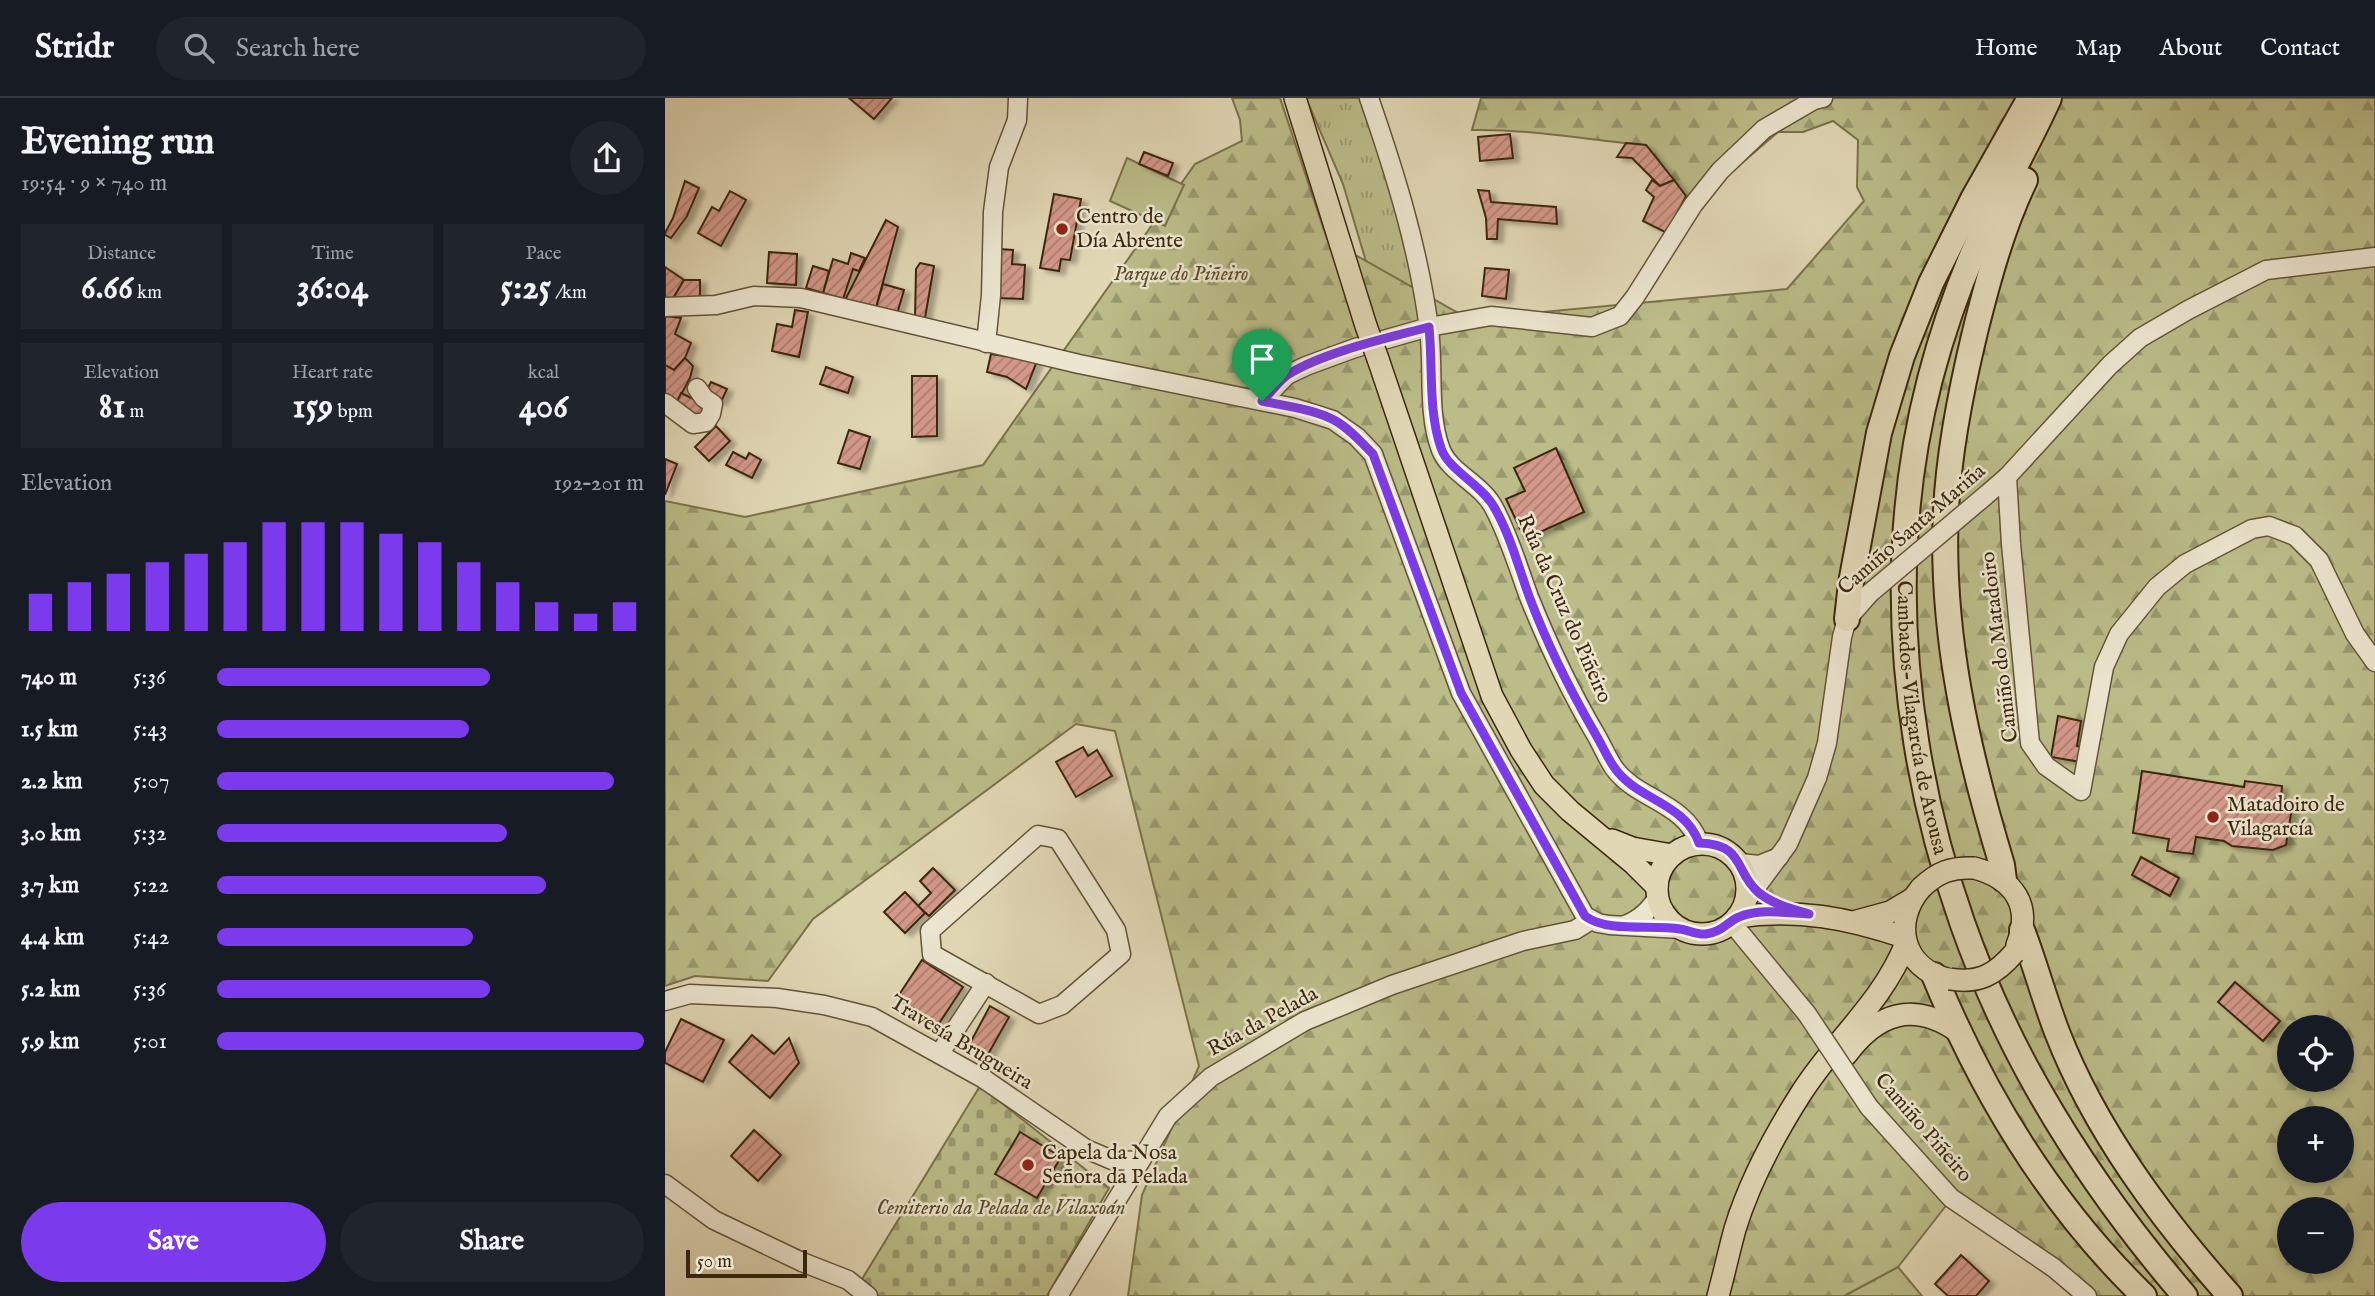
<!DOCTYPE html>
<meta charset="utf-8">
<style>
body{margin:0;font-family:"IM FELL English",serif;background:#20242c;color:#f1f3f6;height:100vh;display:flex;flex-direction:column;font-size:26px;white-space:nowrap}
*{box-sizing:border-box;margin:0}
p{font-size:23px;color:#9ea1a6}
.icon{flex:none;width:38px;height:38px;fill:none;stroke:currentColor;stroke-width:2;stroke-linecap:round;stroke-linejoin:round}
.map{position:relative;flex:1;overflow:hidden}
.details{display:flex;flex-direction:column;background:#171b24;width:665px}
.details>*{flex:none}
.buttons{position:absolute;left:1612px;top:917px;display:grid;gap:14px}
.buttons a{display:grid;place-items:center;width:77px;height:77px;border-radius:50%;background:#171b24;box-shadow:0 4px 10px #0003;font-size:35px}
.scale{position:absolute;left:21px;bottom:18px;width:121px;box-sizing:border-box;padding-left:7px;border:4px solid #3b280d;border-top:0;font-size:19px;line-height:24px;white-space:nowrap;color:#3b280d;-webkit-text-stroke:5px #ece5cf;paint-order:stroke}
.pin{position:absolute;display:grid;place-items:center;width:60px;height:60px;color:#fff;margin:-72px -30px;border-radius:50% 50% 50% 0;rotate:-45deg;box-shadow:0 0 7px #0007}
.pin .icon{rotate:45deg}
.round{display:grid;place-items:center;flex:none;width:74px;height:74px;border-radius:37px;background:#20242c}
.overview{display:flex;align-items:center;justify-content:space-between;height:119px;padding:0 21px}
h1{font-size:38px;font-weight:700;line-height:52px}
.metrics{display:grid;grid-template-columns:repeat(3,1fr);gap:10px;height:119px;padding:7px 21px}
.metrics div{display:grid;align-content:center;border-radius:0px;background:#20242c;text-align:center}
.metrics b{font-size:35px;font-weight:700}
.metrics small{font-size:19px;font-weight:400}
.metrics p{font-size:19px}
.chart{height:196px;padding:14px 21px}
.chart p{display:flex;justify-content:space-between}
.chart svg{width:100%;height:126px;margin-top:7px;stroke:#7c3aed;stroke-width:6}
.action{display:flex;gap:14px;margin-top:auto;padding:14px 21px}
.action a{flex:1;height:80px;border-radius:42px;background:#7c3aed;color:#fff;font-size:28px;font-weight:700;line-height:80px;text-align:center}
.action a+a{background:#20242c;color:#f1f3f6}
ul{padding:0 21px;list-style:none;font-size:23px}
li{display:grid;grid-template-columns:112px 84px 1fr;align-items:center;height:52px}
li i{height:18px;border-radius:9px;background:#7c3aed}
header{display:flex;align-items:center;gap:42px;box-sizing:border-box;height:98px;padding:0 35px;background:#171b24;border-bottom:2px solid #363941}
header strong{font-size:33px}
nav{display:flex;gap:38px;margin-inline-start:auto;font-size:24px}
.search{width:490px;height:63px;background:#20242c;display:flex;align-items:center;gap:18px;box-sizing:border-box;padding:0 24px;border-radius:38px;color:#9ea1a6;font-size:26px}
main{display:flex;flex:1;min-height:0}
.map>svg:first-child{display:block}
</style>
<header>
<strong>Stridr</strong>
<div class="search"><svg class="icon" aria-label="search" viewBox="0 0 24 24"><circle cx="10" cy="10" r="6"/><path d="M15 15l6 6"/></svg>Search here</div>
<nav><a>Home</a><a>Map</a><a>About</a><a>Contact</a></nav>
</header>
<main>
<section class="details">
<div class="overview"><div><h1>Evening run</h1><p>19:54 · 9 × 740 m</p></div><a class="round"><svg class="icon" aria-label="share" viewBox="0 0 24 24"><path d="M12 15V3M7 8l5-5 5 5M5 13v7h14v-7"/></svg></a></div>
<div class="metrics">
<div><p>Distance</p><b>6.66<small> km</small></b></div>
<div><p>Time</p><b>36:04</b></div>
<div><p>Pace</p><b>5:25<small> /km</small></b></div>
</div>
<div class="metrics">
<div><p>Elevation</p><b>81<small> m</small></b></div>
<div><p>Heart rate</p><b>159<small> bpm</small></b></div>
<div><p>kcal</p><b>406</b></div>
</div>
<div class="chart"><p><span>Elevation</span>192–201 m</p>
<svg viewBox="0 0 160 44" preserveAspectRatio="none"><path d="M5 44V31M15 44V27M25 44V24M35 44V20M45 44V17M55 44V13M65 44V6M75 44V6M85 44V6M95 44V10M105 44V13M115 44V20M125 44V27M135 44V34M145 44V38M155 44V34"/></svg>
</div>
<ul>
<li><b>740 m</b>5:36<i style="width:64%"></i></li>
<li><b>1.5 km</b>5:43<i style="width:59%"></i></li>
<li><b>2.2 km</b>5:07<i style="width:93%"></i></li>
<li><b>3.0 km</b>5:32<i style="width:68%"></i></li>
<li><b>3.7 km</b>5:22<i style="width:77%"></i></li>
<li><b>4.4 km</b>5:42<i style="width:60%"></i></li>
<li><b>5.2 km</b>5:36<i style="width:64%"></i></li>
<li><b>5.9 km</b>5:01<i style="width:100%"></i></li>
</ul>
<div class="action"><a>Save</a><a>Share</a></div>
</section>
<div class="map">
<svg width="1710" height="1198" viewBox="0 0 1710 1198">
<defs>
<pattern id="grass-tufts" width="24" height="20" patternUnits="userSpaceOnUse" patternTransform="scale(1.75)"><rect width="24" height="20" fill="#bbbc88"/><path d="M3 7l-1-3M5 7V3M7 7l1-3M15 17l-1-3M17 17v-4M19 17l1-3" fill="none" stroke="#99996e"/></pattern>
<pattern id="forest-firs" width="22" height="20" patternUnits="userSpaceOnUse" patternTransform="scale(1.75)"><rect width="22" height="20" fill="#bbbc88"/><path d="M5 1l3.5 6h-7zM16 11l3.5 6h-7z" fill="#99996e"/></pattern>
<pattern id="cemetery-stones" width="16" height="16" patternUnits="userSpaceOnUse" patternTransform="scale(1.75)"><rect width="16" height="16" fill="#bbbc88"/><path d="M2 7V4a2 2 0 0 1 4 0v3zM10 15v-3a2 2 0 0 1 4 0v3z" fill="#99996e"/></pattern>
<pattern id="building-hatch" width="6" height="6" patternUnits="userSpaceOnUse" patternTransform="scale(1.75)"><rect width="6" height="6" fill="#d39889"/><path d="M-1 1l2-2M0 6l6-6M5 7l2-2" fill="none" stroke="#ac7c6e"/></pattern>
<filter id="shadow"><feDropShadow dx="6" dy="3.5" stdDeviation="2" flood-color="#0004"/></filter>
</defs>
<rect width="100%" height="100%" fill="#e1d7b5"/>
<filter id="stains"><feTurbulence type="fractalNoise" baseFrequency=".00286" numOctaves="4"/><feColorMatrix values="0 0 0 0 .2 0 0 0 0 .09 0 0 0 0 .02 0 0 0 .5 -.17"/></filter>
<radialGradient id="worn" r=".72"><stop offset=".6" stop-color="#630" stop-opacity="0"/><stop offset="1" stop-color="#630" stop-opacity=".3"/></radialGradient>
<g fill="url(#grass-tufts)" stroke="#7b724a" stroke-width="2">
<polygon points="641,0 700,0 728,70 756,224 721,231 678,86"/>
<polygon points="1233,1169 1257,1198 1179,1198"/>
</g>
<path fill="url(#forest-firs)" stroke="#7b724a" stroke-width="2" fill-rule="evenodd" d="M567,0H615L662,141L804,221L1122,191L1199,103L1192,89L1193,42L1168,23L1138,34H1113L1028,107L981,47C923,42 865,31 807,32L816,0H1710V1198H1423L1287,1100L1233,1169L1179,1198H463L477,1097L534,968L450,633L411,626L148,821L103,883L30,878L0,888V403L80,419L318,367L530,66L577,43L575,22ZM1624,929H1676V982H1624ZM1624,1020H1676V1073H1624ZM1624,1111H1676V1164H1624Z"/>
<polygon fill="url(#cemetery-stones)" stroke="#7b724a" stroke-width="2" points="315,988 444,1090 382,1198 211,1198 194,1186"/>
<polygon fill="#bbbc88" stroke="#7b724a" stroke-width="2" points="462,60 519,87 500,128 445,103"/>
<g fill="url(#building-hatch)" stroke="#3b280d" stroke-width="2" filter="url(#shadow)">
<polygon points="184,0 227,0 209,21"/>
<polygon points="845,36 848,60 815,63 813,39"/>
<polygon points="961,45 981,47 1009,82 995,88 967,60 952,59"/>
<polygon points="479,54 508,65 503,78 474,66"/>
<polygon points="987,82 995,88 1009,82 1021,98 1002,135 978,123 989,99 981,92"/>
<polygon points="20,83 34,90 22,118 6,140 0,137 0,135 8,120"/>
<polygon points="813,92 824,93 826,104 891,109 892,126 833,121 832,141 822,141 821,120"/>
<polygon points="65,93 81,102 56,148 33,135 47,109 54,113"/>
<polygon points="389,96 416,101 405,162 396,161 394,173 375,170"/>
<polygon points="221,122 233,129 211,210 179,204"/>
<polygon points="334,151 348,152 347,166 360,167 358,201 331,200"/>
<polygon points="104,154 132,156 131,187 102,185"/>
<polygon points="186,155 200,160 194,173 188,171 178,201 158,195 168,161 183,166"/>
<polygon points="255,165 269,168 260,220 250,220 251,171"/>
<polygon points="148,168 164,173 158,195 141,190"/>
<polygon points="0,169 19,182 6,204 0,203"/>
<polygon points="820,170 844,172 841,201 817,198"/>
<polygon points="19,182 35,182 35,203 6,204"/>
<polygon points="218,186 239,192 232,216 211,210"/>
<polygon points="130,212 143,214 134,259 107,253 112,226 127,229"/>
<polygon points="0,218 16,220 10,236 26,245 20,260 9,272 0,267"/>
<polygon points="326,256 372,263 361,291 342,279 322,274"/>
<polygon points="20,260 28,268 25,280 12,304 0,295 0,267 9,272"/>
<polygon points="161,269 188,279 183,295 155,286"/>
<polygon points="247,278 272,278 272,338 247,339"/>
<polygon points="46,284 62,291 56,304 40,296"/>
<polygon points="16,295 41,307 35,320 10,308"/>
<polygon points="51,328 65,343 44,363 30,349"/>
<polygon points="184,332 205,339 195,371 173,365"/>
<polygon points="891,350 919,414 860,441 841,401 860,393 849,370"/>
<polygon points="68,354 81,361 84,355 96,362 87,380 61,367"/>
<polygon points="0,361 12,366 0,397"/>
<polygon points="1393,618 1416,623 1412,648 1419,650 1416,664 1386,659"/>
<polygon points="418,649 423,658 432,652 447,678 411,699 391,664"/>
<polygon points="1477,673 1579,689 1580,683 1617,688 1616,701 1628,703 1621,747 1608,752 1567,748 1559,743 1531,739 1528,756 1502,753 1504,741 1468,735"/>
<polygon points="1476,759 1514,780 1505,798 1467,777"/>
<polygon points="268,770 290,792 264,818 253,808 266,795 255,783"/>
<polygon points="240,794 260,815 240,835 219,814"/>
<polygon points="257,862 298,889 273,927 232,900"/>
<polygon points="1570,884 1615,923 1598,943 1553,904"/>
<polygon points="325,908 344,919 322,958 304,947"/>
<polygon points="16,921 59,942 38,984 0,965 0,954"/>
<polygon points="87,937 109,956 124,940 134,965 105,1000 64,964"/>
<polygon points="89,1032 116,1057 93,1083 66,1058"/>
<polygon points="355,1034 396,1059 372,1100 330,1076"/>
<polygon points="1296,1157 1324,1183 1311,1198 1283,1198 1270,1186"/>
</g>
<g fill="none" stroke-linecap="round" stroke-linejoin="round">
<defs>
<g id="minor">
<path d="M704,0C730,75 754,152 764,231C769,268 762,317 776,352C785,375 817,386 829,410C844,438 853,469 864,499C883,546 905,593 931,637C937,647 942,660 949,670C972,702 1020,704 1034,745"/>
<polyline points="0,209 51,207 89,198 136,200 414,266 630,310 668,322 692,339 708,356 796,595 920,818 933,825 944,827 1016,831"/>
<polyline points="321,245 326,197 328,114 334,69 352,22 353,0"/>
<polyline points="597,303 622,277 641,268 690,250 764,229 826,218 927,229 955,218 970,199 1028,107 1055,73 1099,31 1149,2 1158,0"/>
<polyline points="0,305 28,326 41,324 46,316 48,306 39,300 32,290"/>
<polyline points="1342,379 1346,446 1365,645 1381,668 1416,693 1439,569 1454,536 1492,489 1520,466 1587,431 1604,428 1630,438 1654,462 1690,536 1710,564"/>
<polyline points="1320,398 1342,379 1445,267 1475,240 1523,212 1601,172 1710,159"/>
<polygon points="373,737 393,741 451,832 456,856 397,907 374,916 267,856 265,833"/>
<polyline points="1075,765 1094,767 1114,759"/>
<polyline points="1081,803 1123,746 1152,680 1162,645 1177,539 1182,521 1205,495"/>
<polyline points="1067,825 1142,916"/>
<path d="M960,827C976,821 984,812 993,799"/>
<polyline points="0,903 25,896 112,900 159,907 207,919 319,981 421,1051 447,1062 474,1063"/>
<polyline points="275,955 321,885"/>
<polyline points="1204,1009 1286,1100 1389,1170 1422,1198"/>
<polyline points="0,1086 49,1122 137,1164 183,1182 203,1198"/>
<polyline points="393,1198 503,1018 546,979 640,923 727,887 858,843 910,832 926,822"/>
</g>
<g id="major">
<polyline points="630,0 701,228"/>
<polyline points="713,261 827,598 856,652 879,687 905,713 969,766 992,789"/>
<polyline points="947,742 967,750 1007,757"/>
<circle cx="1037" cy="791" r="45"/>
<path d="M1309,770C1348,780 1368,807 1352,847"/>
<path d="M1256,790C1227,824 1237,869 1282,881"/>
<path d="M1072,819C1131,810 1183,820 1239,839"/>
<polyline points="1192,823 1225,814 1247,801"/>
<path d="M1181,957C1212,915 1248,903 1292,933"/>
<path d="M1053,1198C1059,1176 1064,1153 1070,1131C1084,1085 1109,1038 1135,997C1168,944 1218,904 1241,845"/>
</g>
<g id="highway">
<path id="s1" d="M1384,0C1366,40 1345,77 1326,116C1300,169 1280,224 1265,281C1204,516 1254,782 1373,991C1415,1065 1465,1134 1520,1198"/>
<polyline points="1182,521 1186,485 1214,335 1237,258 1266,185 1308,101 1365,0"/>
<path d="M1339,782L1337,767C1302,652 1275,533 1281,412C1284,352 1296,292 1310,234C1323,182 1337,130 1360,82"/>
<path d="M1357,832C1370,866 1379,900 1392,934C1430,1032 1496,1120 1565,1198"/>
<path d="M1269,877C1318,996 1386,1108 1479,1198"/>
</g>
</defs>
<use href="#minor" stroke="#645437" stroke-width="21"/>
<use href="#major" stroke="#3b280d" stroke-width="24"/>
<use href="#highway" stroke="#3b280d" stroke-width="28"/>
<use href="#minor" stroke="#ece5cf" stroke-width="18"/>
<use href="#major" stroke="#e1d7b5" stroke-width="21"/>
<use href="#highway" stroke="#e1d7b5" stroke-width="24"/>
<defs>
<g id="minor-bridge">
<polyline points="1205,495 1320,398"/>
<polyline points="1142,916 1204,1009"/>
</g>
<g id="major-bridge">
<polyline points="701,228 713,261"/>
<path d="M1256,790C1273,774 1286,769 1309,770"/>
<path d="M1285,881C1314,886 1331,876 1349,855"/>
</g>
</defs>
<use href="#minor-bridge" stroke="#645437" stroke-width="21" stroke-linecap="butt"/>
<use href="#major-bridge" stroke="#3b280d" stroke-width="24" stroke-linecap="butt"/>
<use href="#minor-bridge" stroke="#ece5cf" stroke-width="18"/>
<use href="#major-bridge" stroke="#e1d7b5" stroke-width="21"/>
</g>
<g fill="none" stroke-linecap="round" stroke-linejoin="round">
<defs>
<path id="route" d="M764,229C768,268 763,313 776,350C783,372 816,386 829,409C845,436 853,468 864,498C882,546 905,592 931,637C937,647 942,659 949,669C971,702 1020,704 1034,745C1080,746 1069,773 1093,794C1107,806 1127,811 1144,816C1123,815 1094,810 1074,819C1062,824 1057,834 1041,836C1031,837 1024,832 1015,831C988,826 942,835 920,818L796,595L708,356C696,344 684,330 669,322C648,311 620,308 597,303C606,295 614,282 624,276C659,254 723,240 764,229Z"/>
</defs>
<use href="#route" stroke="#fff" stroke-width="14"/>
<use href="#route" stroke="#7c3aed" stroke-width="9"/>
</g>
<g fill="#8f2418" stroke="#ece5cf" stroke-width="2.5">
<circle cx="397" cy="131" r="7"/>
<circle cx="1548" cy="719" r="7"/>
<circle cx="363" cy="1067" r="7"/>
</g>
<g text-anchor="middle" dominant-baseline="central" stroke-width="5" stroke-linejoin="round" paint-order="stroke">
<g font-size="21" fill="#3b280d" stroke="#ece5cf" text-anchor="start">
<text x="411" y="119">Centro de<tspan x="411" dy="24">Día Abrente</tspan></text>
<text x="1562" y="707">Matadoiro de<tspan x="1562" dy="24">Vilagarcía</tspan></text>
<text x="377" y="1055">Capela da Nosa<tspan x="377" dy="24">Señora da Pelada</tspan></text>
</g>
<g font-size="21" font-style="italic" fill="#5b4d2c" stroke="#ece5cf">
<text x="516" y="176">Parque do Piñeiro</text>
<text x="336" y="1110">Cemiterio da Pelada de Vilaxoán</text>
</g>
<g font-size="21" fill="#3b280d" stroke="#ece5cf">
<text transform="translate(1247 432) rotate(-41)">Camiño Santa Mariña</text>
<text transform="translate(899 511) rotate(66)">Rúa da Cruz do Piñeiro</text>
<text transform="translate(1335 549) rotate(-97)">Camiño do Matadoiro</text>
<text stroke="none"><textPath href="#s1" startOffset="648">Cambados-Vilagarcía de Arousa</textPath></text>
<text transform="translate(598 924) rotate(-29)">Rúa da Pelada</text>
<text transform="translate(296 945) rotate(31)">Travesía Brugueira</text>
<text transform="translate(1258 1030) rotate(49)">Camiño Piñeiro</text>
</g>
</g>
<rect width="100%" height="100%" filter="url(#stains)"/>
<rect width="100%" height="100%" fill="url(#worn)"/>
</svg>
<div class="buttons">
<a><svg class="icon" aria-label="locate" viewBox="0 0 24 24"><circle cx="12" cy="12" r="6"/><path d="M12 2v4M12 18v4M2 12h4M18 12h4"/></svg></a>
<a>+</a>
<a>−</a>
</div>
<div class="scale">50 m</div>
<div class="pin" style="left:597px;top:303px;background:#1e9e55"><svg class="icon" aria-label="arrive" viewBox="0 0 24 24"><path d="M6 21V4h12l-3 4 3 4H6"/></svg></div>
</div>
</main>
